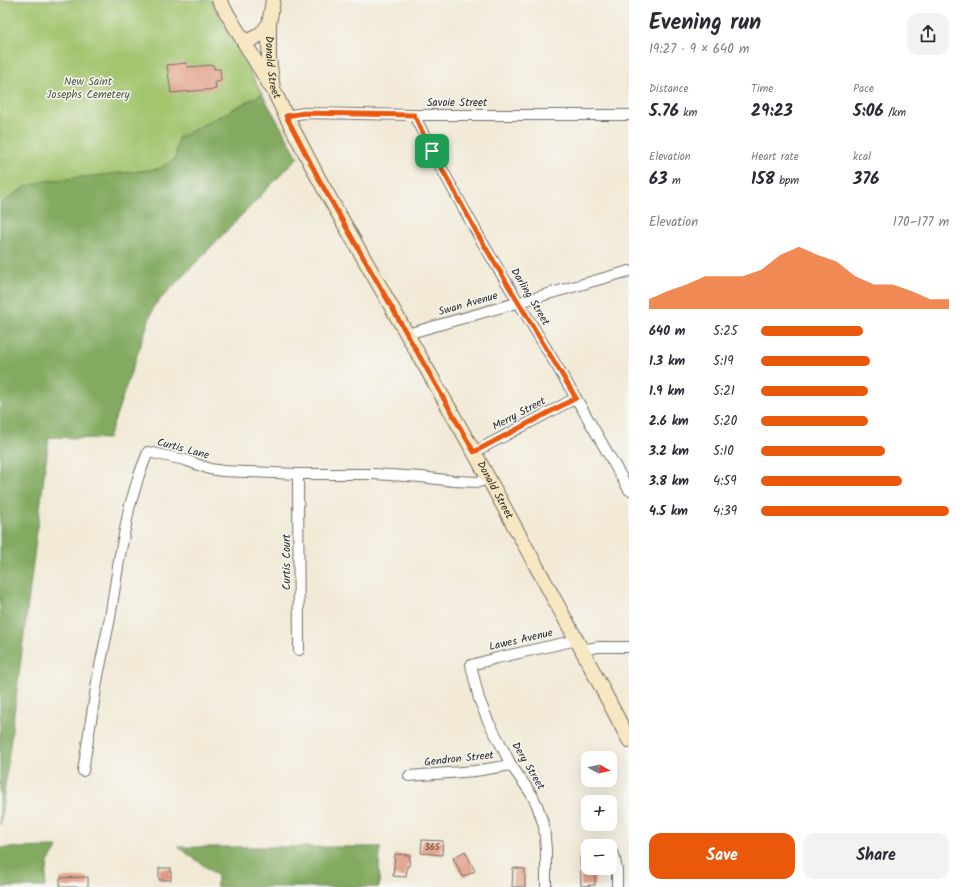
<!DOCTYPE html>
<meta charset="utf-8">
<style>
body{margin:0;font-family:Kalam,sans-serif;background:#f2f2f3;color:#2b2b33;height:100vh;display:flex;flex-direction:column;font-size:15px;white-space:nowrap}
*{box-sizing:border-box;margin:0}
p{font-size:13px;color:#7c7c81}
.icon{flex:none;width:22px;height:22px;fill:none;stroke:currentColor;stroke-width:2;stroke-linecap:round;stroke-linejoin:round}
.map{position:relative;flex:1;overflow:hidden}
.drawer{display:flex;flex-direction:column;background:#fff;width:340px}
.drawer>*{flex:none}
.needle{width:26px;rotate:98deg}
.buttons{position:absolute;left:581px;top:751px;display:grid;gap:8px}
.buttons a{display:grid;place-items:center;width:36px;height:36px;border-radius:8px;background:#fff;box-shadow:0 4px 16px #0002;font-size:20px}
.pin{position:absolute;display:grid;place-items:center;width:34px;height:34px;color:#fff;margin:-17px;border-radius:8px;box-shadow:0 2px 6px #0006}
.round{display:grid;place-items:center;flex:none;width:42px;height:42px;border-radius:12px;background:#f2f2f3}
.overview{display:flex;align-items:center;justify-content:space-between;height:68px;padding:0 20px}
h1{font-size:22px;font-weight:600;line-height:30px}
.metrics{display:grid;grid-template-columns:repeat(3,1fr);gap:6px;height:68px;padding:4px 20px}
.metrics div{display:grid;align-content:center}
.metrics b{font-size:17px;font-weight:600}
.metrics small{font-size:11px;font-weight:400}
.metrics p{font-size:11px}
.chart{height:112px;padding:8px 20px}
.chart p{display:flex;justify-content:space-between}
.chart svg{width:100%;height:72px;margin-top:4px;fill:#ea580c;opacity:.7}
.action{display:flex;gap:8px;margin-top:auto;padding:8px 20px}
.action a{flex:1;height:46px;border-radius:12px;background:#ea580c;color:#fff;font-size:16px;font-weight:600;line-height:46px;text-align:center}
.action a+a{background:#f2f2f3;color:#2b2b33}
ul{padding:0 20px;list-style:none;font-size:13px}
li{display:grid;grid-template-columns:64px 48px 1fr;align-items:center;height:30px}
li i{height:10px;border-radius:5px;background:#ea580c}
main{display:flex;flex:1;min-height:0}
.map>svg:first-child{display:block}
</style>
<main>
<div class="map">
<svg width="629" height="887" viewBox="0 0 629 887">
<rect width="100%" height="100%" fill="#f6f6f2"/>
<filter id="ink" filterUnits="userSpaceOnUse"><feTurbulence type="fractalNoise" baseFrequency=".025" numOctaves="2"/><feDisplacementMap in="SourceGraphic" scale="8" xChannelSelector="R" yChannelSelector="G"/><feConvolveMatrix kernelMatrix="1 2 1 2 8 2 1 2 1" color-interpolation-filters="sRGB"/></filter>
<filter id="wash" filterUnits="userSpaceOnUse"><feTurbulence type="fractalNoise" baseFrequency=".012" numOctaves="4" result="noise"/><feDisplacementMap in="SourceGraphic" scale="16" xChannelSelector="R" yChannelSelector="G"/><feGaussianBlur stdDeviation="0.9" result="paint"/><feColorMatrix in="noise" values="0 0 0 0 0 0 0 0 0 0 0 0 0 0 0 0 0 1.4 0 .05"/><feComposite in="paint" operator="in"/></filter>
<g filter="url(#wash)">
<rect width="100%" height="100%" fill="#f2ead7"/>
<polygon fill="#a3c56e" stroke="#67784c" points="0,0 211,0 262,94 178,138 175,159 159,169 46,181 0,205"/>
<g fill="#82aa61" stroke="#566a46">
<polygon points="262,94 298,157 154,306 108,439 49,437 0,825 0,205 24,187 46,181 159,169 175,159 178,138"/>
<polygon points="58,847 48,862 45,887 2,887 2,885 0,883 0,848"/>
<polygon points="178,847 380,847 379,887 217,887 217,875"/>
</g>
<g id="blocks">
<g fill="#e19a82">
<polygon points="187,63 188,67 213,65 214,69 220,69 221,81 215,82 216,89 171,93 167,65"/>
<polygon points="422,840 443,841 442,855 421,853"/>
<polygon points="465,851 475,871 463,877 453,858"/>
<polygon points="395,854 410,855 409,866 407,866 406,877 393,876"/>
<polygon points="580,857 588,857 588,868 595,868 595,885 581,886"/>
<rect x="159" y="868" width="12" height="12"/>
<polygon points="513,868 525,869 525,887 512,887"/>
<polygon points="88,877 88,887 60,887 60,878"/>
</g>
</g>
</g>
<g filter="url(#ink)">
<use href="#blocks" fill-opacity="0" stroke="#716e67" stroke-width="1"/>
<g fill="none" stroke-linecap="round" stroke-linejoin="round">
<defs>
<g id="street">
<polyline points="414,115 432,151 481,240 576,398 629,490"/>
<polyline points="286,116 304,113 414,115 629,115"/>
<polyline points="407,334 629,271"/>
<polyline points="474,452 576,398"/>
<polyline points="298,474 299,650"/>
<polyline points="582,650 598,647 629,647"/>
<polyline points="83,771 98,676 110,618 119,560 129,509 139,475 148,452 185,460 210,469 223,471 246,472 298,474 374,474 421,477 454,481 479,482 489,479"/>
<polyline points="409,776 475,771 511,765"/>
<polyline points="614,855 617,870 617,887"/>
<polyline points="546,887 546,850 544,826 537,805 532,795 511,765 500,743 488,721 479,699 471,665 497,658 577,640"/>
</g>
<g id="secondary">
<polyline points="219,0 271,87"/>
<path id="s1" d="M273,0L269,24V58L273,89L286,116L321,183L474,452L582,650L629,740"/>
<path d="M244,42C258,37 260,36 269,24"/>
</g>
</defs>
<use href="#street" stroke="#716e67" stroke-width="12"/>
<use href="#secondary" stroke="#716e67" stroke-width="16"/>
<use href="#street" stroke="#fff" stroke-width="10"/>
<use href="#secondary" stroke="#f7e8c3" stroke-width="14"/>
</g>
</g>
<g fill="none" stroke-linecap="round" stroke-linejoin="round" filter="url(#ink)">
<defs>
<polygon id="route" points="304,113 414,115 432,151 481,240 576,398 474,452 321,183 286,116"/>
</defs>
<use href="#route" stroke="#fff" stroke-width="8"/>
<use href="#route" stroke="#ea580c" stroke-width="5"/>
</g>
<g text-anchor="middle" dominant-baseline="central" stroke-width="3" stroke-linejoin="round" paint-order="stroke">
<g font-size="9" fill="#584741">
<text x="432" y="847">365</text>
</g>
<g font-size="11" fill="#2b2b2b" stroke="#f6f6f2">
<text stroke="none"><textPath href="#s1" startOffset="68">Donald Street</textPath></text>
<text x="457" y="103">Savoie Street</text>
<text transform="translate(530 297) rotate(59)">Darling Street</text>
<text transform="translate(468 304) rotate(-16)">Swan Avenue</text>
<text transform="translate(519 414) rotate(-28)">Merry Street</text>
<text transform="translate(183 449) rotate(15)">Curtis Lane</text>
<text stroke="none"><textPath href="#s1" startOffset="548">Donald Street</textPath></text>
<text transform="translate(287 562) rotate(-90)">Curtis Court</text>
<text transform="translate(521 640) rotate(-13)">Lawes Avenue</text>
<text transform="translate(459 759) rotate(-6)">Gendron Street</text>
<text transform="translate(528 766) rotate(59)">Dery Street</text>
</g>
<g font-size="11" fill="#4f593f" stroke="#f6f6f2">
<text x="88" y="82">New Saint<tspan x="88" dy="13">Josephs Cemetery</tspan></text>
</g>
</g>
</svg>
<div class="buttons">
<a><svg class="needle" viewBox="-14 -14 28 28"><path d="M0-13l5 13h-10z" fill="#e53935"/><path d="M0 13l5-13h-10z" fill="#7c7c81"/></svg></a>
<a>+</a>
<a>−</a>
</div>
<div class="pin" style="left:432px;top:151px;background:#1e9e55"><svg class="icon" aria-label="arrive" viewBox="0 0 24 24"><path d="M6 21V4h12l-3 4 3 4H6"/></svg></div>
</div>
<section class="drawer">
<div class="overview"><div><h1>Evening run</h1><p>19:27 · 9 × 640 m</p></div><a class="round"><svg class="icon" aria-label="share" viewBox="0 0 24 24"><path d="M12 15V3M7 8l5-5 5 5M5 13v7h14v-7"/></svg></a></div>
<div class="metrics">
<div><p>Distance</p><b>5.76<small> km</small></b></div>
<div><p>Time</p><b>29:23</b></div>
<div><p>Pace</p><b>5:06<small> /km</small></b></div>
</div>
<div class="metrics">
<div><p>Elevation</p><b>63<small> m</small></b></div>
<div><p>Heart rate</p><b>158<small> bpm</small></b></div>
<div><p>kcal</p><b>376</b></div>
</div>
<div class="chart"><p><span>Elevation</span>170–177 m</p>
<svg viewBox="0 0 160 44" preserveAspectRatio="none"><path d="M0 44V38L10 33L20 29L30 24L40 24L50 24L60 20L70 11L80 6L90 11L100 15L110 24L120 29L130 29L140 33L150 38L160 38V44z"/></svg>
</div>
<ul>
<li><b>640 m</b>5:25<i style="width:54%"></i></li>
<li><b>1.3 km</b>5:19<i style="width:58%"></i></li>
<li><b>1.9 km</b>5:21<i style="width:57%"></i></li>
<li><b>2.6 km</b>5:20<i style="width:57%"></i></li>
<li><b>3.2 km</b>5:10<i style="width:66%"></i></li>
<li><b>3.8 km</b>4:59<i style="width:75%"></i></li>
<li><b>4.5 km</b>4:39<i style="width:100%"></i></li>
</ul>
<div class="action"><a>Save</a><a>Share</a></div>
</section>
</main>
